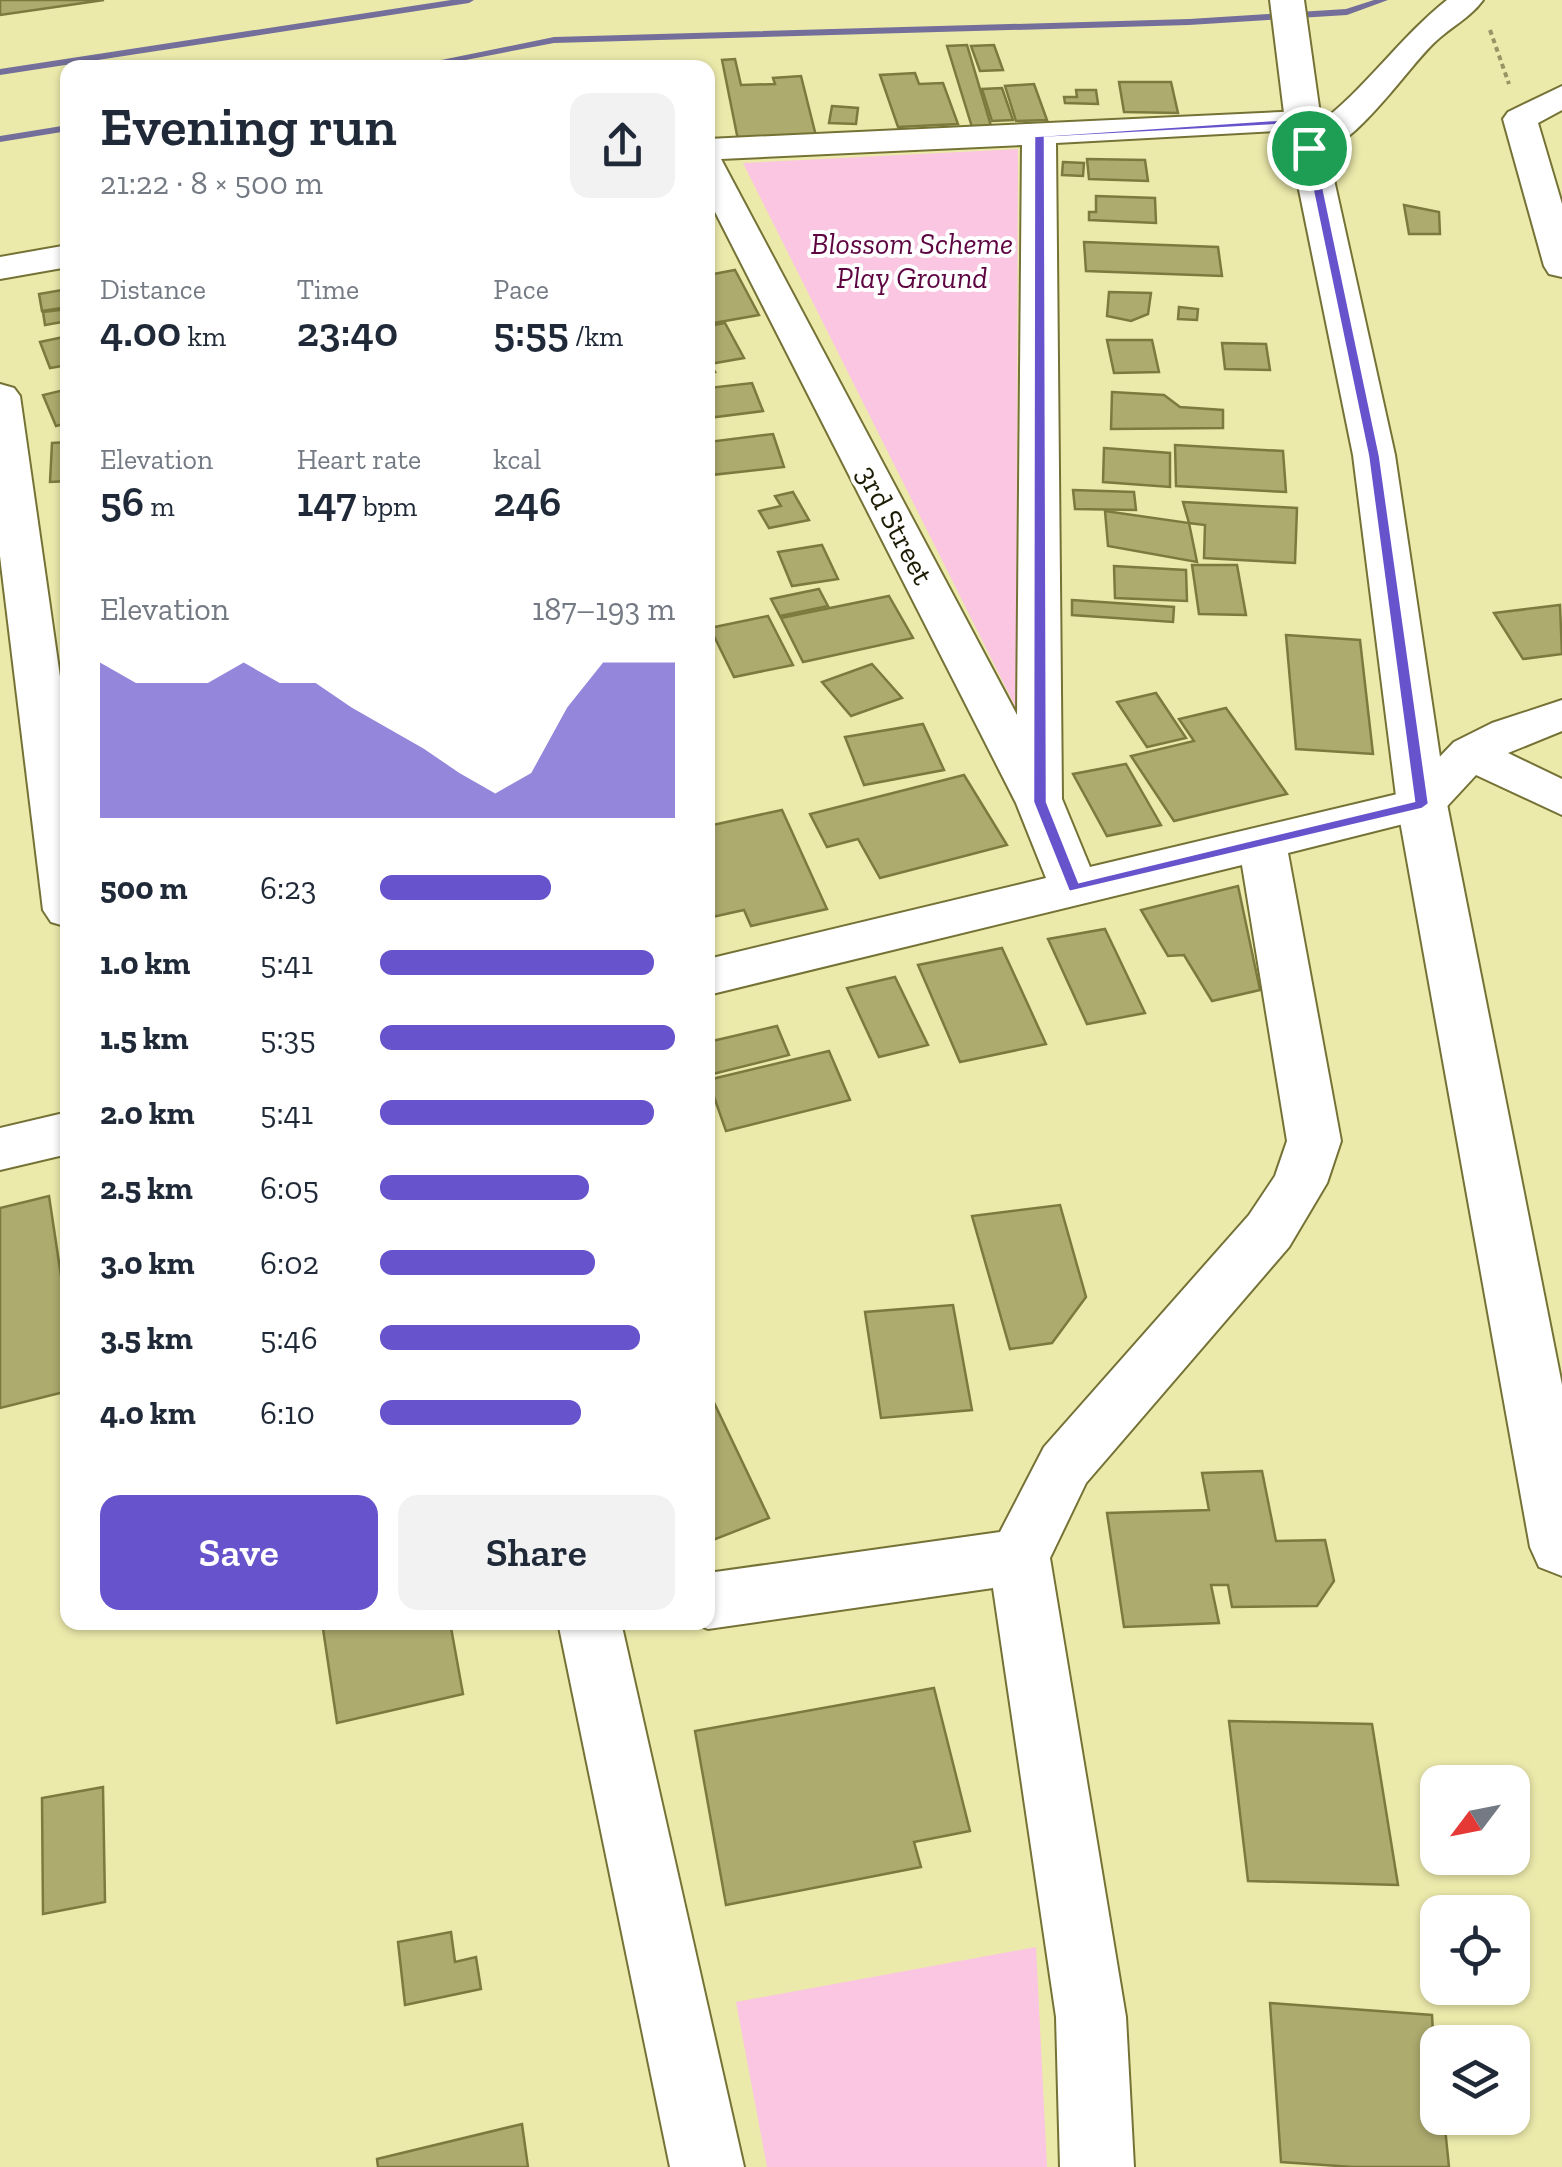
<!DOCTYPE html>
<meta charset="utf-8">
<style>
body{margin:0;font-family:"Zilla Slab",serif;background:#f2f2f3;color:#1f2937;height:100vh;display:flex;flex-direction:column;font-size:38px;white-space:nowrap}
*{box-sizing:border-box;margin:0}
p{font-size:32px;color:#747a83}
.icon{flex:none;width:55px;height:55px;fill:none;stroke:currentColor;stroke-width:2;stroke-linecap:round;stroke-linejoin:round}
.map{position:relative;flex:1;overflow:hidden}
.sheet{position:absolute;left:60px;top:60px;width:655px;height:1570px;display:flex;flex-direction:column;background:#fff;border-radius:20px;box-shadow:0 2px 8px #0004}
.sheet>*{flex:none}
.needle{width:65px;rotate:238deg}
.tools{position:absolute;left:1420px;top:1765px;display:grid;gap:20px}
.tools a{display:grid;place-items:center;width:110px;height:110px;border-radius:20px;background:#fff;box-shadow:0 2px 8px #0004;font-size:50px}
.pin{position:absolute;display:grid;place-items:center;width:85px;height:85px;color:#fff;margin:-42px;border:5px solid #fff;border-radius:50%;box-shadow:0 2px 10px #0007}
.round{display:grid;place-items:center;flex:none;width:105px;height:105px;border-radius:20px;background:#f2f2f3}
.summary{display:flex;align-items:center;justify-content:space-between;height:170px;padding:0 40px}
h1{font-size:55px;font-weight:600;line-height:75px}
.stats{display:grid;grid-template-columns:repeat(3,1fr);gap:15px;height:170px;padding:10px 40px}
.stats div{display:grid;align-content:center}
.stats b{font-size:42px;font-weight:600}
.stats small{font-size:28px;font-weight:400}
.stats p{font-size:28px}
.chart{height:280px;padding:20px 40px}
.chart p{display:flex;justify-content:space-between}
.chart svg{width:100%;height:180px;margin-top:10px;fill:#6753cc;opacity:.7}
.button{display:flex;gap:20px;margin-top:auto;padding:20px 40px}
.button a{flex:1;height:115px;border-radius:20px;background:#6753cc;color:#fff;font-size:40px;font-weight:600;line-height:115px;text-align:center}
.button a+a{background:#f2f2f3;color:#1f2937}
ul{padding:0 40px;list-style:none;font-size:32px}
li{display:grid;grid-template-columns:160px 120px 1fr;align-items:center;height:75px}
li i{height:25px;border-radius:12px;background:#6753cc}
.map>svg:first-child{display:block}
</style>
<div class="map">
<svg width="1562" height="2167" viewBox="0 0 1562 2167">
<rect width="100%" height="100%" fill="#eceaab"/>
<g fill="#fac6e1">
<polygon points="1018,149 1016,708 743,163"/>
<polygon points="1036,1947 1047,2167 767,2167 736,2002"/>
</g>
<g fill="none" stroke-linecap="round" stroke-linejoin="round">
<g fill="#736f9a" fill-rule="evenodd">
<polygon points="451,0 474,0 469,3 0,75 0,69"/>
<polygon points="1374,0 1388,0 1347,15 1189,25 554,43 424,68 402,68 554,37 1189,19 1346,9"/>
<polygon points="68,125 68,131 0,142 0,136"/>
</g>
</g>
<g fill="#adab6e" stroke="#7d7a3f" stroke-width="2.5">
<polygon points="0,0 104,0 0,15"/>
<polygon points="967,45 991,126 972,127 947,46"/>
<polygon points="994,45 1003,70 980,71 971,46"/>
<polygon points="735,59 741,85 775,84 773,78 801,76 816,136 738,140 722,60"/>
<polygon points="915,73 919,84 943,83 958,124 898,127 880,75"/>
<polygon points="1119,82 1171,82 1178,113 1124,112"/>
<polygon points="1034,84 1047,120 1016,121 1005,86"/>
<polygon points="1002,88 1013,120 992,121 982,89"/>
<polygon points="1076,90 1096,90 1098,104 1065,103 1064,97 1077,97"/>
<polygon points="832,106 858,108 856,124 829,123"/>
<polygon points="1087,159 1145,160 1148,181 1089,179"/>
<polygon points="1063,162 1084,163 1083,176 1062,175"/>
<polygon points="1096,196 1155,198 1156,223 1089,220 1089,212 1096,212"/>
<polygon points="1404,205 1439,212 1440,234 1409,234"/>
<polygon points="1084,242 1218,247 1222,276 1086,271"/>
<polygon points="735,270 759,315 708,324 708,275"/>
<polygon points="68,289 68,307 42,311 39,294"/>
<polygon points="1109,292 1151,293 1148,314 1131,321 1107,316"/>
<polygon points="1179,307 1198,309 1197,320 1178,319"/>
<polygon points="68,309 68,321 45,325 43,312"/>
<polygon points="725,323 744,358 710,364 715,372 708,373 708,326"/>
<polygon points="68,336 68,365 50,368 40,342"/>
<polygon points="1107,340 1152,340 1159,372 1114,373"/>
<polygon points="1222,343 1266,344 1270,370 1225,369"/>
<polygon points="752,383 763,411 708,418 708,388"/>
<polygon points="68,389 68,423 56,426 43,395"/>
<polygon points="1112,392 1164,395 1180,407 1223,410 1223,428 1111,429"/>
<polygon points="773,434 784,467 711,475 708,442"/>
<polygon points="68,442 68,481 50,482 52,443"/>
<polygon points="1175,445 1283,451 1286,492 1176,486"/>
<polygon points="1104,448 1170,453 1170,487 1103,482"/>
<polygon points="1073,490 1134,492 1136,510 1075,509"/>
<polygon points="793,492 809,520 769,528 759,511 781,506 775,496"/>
<polygon points="1183,502 1297,508 1295,563 1204,558 1205,525 1189,523"/>
<polygon points="1105,511 1189,523 1197,562 1108,546"/>
<polygon points="822,545 838,579 792,586 778,552"/>
<polygon points="1192,565 1237,565 1246,615 1199,614"/>
<polygon points="1114,566 1186,570 1187,601 1115,598"/>
<polygon points="819,589 828,606 780,616 771,599"/>
<polygon points="889,596 913,638 803,662 781,618"/>
<polygon points="1072,600 1174,607 1173,622 1072,615"/>
<polygon points="1560,605 1562,654 1523,659 1494,613"/>
<polygon points="768,616 793,665 734,677 710,628"/>
<polygon points="1286,635 1360,640 1373,754 1296,749"/>
<polygon points="872,664 902,698 851,716 822,682"/>
<polygon points="1156,693 1186,738 1147,747 1117,702"/>
<polygon points="1226,708 1287,794 1174,821 1131,756 1194,741 1179,719"/>
<polygon points="923,724 944,770 864,785 845,737"/>
<polygon points="1126,764 1161,825 1107,836 1073,774"/>
<polygon points="964,775 1007,845 880,878 858,839 827,847 810,814"/>
<polygon points="782,810 827,909 751,926 744,910 708,918 708,826"/>
<polygon points="1238,886 1260,990 1212,1001 1184,955 1168,956 1141,910"/>
<polygon points="1105,929 1145,1013 1087,1024 1048,939"/>
<polygon points="1002,948 1046,1044 960,1062 918,965"/>
<polygon points="895,977 928,1045 879,1057 847,988"/>
<polygon points="777,1026 789,1055 713,1074 708,1042"/>
<polygon points="829,1051 850,1100 726,1131 708,1080"/>
<polygon points="49,1196 68,1322 68,1391 0,1408 0,1208"/>
<polygon points="1060,1205 1086,1297 1052,1343 1010,1349 972,1216"/>
<polygon points="953,1305 972,1410 881,1418 865,1312"/>
<polygon points="708,1390 769,1518 708,1542"/>
<polygon points="1262,1471 1276,1541 1325,1540 1334,1581 1317,1606 1232,1607 1228,1585 1211,1585 1219,1623 1124,1627 1107,1513 1209,1510 1202,1473"/>
<polygon points="322,1622 450,1622 463,1694 337,1723"/>
<polygon points="934,1688 970,1831 914,1842 921,1867 726,1905 695,1731"/>
<polygon points="1229,1721 1372,1724 1398,1885 1248,1881"/>
<polygon points="103,1787 105,1902 43,1914 42,1798"/>
<polygon points="451,1932 455,1962 476,1957 481,1989 405,2005 398,1942"/>
<polygon points="1270,2003 1432,2015 1438,2118 1444,2118 1449,2167 1353,2167 1281,2162"/>
<polygon points="522,2124 528,2167 378,2167 377,2159"/>
</g>
<g fill="none" stroke-linecap="round" stroke-linejoin="round">
<defs>
<g id="minor">
<path d="M1447,0H1483C1471,17 1451,27 1436,41C1403,71 1345,167 1297,155L1292,148L1313,129L1056,143L1062,799L1090,867L1406,792L1454,742L1492,723L1562,700V731L1508,753L1562,779V815L1476,775L1439,815L1288,853L1341,1141L1327,1183L1289,1247L1086,1483L1050,1558L1126,2017L1134,2167H1060L1056,2017L993,1588L708,1629L690,1622H708V1573L1000,1532L1044,1447L1249,1215L1275,1176L1287,1141L1242,865L708,995V959L1046,878L1016,803L708,198V139L1303,111L1315,114L1320,121L1316,126C1365,90 1399,38 1447,0ZM1022,145L1017,715L721,159Z"/>
<polygon points="1562,86 1562,110 1538,123 1562,204 1562,277 1549,274 1544,266 1503,119 1508,112"/>
<polygon points="68,245 68,267 0,279 0,257"/>
<polygon points="0,384 14,388 20,396 68,733 68,927 51,922 43,910 0,556"/>
<polygon points="68,1112 68,1154 0,1170 0,1128"/>
<polygon points="558,1622 621,1622 744,2167 670,2167"/>
</g>
<polygon id="secondary" points="1270,0 1304,0 1321,121 1395,455 1447,804 1562,1385 1562,1576 1539,1567 1530,1547 1397,804 1353,455 1285,121"/>
</defs>
<use href="#minor" stroke="#757236" stroke-width="4"/>
<use href="#secondary" stroke="#757236" stroke-width="4"/>
<polyline stroke="#979566" stroke-width="4" stroke-dasharray="5 4" stroke-linecap="butt" points="1490,30 1509,84"/>
<use href="#minor" fill="#fff" fill-rule="evenodd"/>
<use href="#secondary" fill="#fff" fill-rule="evenodd"/>
</g>
<path fill="#6753cc" stroke="#fff" stroke-width="2.5" fill-rule="evenodd" d="M1303,118L1308,121L1315,148L1380,456L1429,804L1422,809L1069,892L1033,802L1034,136ZM1299,124L1368,456L1414,801L1079,882L1047,802L1045,138Z"/>
<g text-anchor="middle" dominant-baseline="central" stroke-width="8" stroke-linejoin="round" paint-order="stroke">
<g font-size="30" font-style="italic" fill="#5e0441" stroke="#fff">
<text x="912" y="244">Blossom Scheme<tspan x="912" dy="34">Play Ground</tspan></text>
</g>
<g font-size="30" fill="#1c1b03" stroke="#fff">
<text transform="translate(895 525) rotate(62)">3rd Street</text>
</g>
</g>
</svg>
<div class="tools">
<a><svg class="needle" viewBox="-14 -14 28 28"><path d="M0-13l5 13h-10z" fill="#e53935"/><path d="M0 13l5-13h-10z" fill="#747a83"/></svg></a>
<a><svg class="icon" aria-label="locate" viewBox="0 0 24 24"><circle cx="12" cy="12" r="6"/><path d="M12 2v4M12 18v4M2 12h4M18 12h4"/></svg></a>
<a><svg class="icon" aria-label="layers" viewBox="0 0 24 24"><path d="M12 4l9 5-9 5-9-5zM3 14l9 5 9-5"/></svg></a>
</div>
<div class="pin" style="left:1309px;top:148px;background:#1e9e55"><svg class="icon" aria-label="arrive" viewBox="0 0 24 24"><path d="M6 21V4h12l-3 4 3 4H6"/></svg></div>
<section class="sheet">
<div class="summary"><div><h1>Evening run</h1><p>21:22 · 8 × 500 m</p></div><a class="round"><svg class="icon" aria-label="share" viewBox="0 0 24 24"><path d="M12 15V3M7 8l5-5 5 5M5 13v7h14v-7"/></svg></a></div>
<div class="stats">
<div><p>Distance</p><b>4.00<small> km</small></b></div>
<div><p>Time</p><b>23:40</b></div>
<div><p>Pace</p><b>5:55<small> /km</small></b></div>
</div>
<div class="stats">
<div><p>Elevation</p><b>56<small> m</small></b></div>
<div><p>Heart rate</p><b>147<small> bpm</small></b></div>
<div><p>kcal</p><b>246</b></div>
</div>
<div class="chart"><p><span>Elevation</span>187–193 m</p>
<svg viewBox="0 0 160 44" preserveAspectRatio="none"><path d="M0 44V6L10 11L20 11L30 11L40 6L50 11L60 11L70 17L80 22L90 27L100 33L110 38L120 33L130 17L140 6L150 6L160 6V44z"/></svg>
</div>
<ul>
<li><b>500 m</b>6:23<i style="width:58%"></i></li>
<li><b>1.0 km</b>5:41<i style="width:93%"></i></li>
<li><b>1.5 km</b>5:35<i style="width:100%"></i></li>
<li><b>2.0 km</b>5:41<i style="width:93%"></i></li>
<li><b>2.5 km</b>6:05<i style="width:71%"></i></li>
<li><b>3.0 km</b>6:02<i style="width:73%"></i></li>
<li><b>3.5 km</b>5:46<i style="width:88%"></i></li>
<li><b>4.0 km</b>6:10<i style="width:68%"></i></li>
</ul>
<div class="button"><a>Save</a><a>Share</a></div>
</section>
</div>
